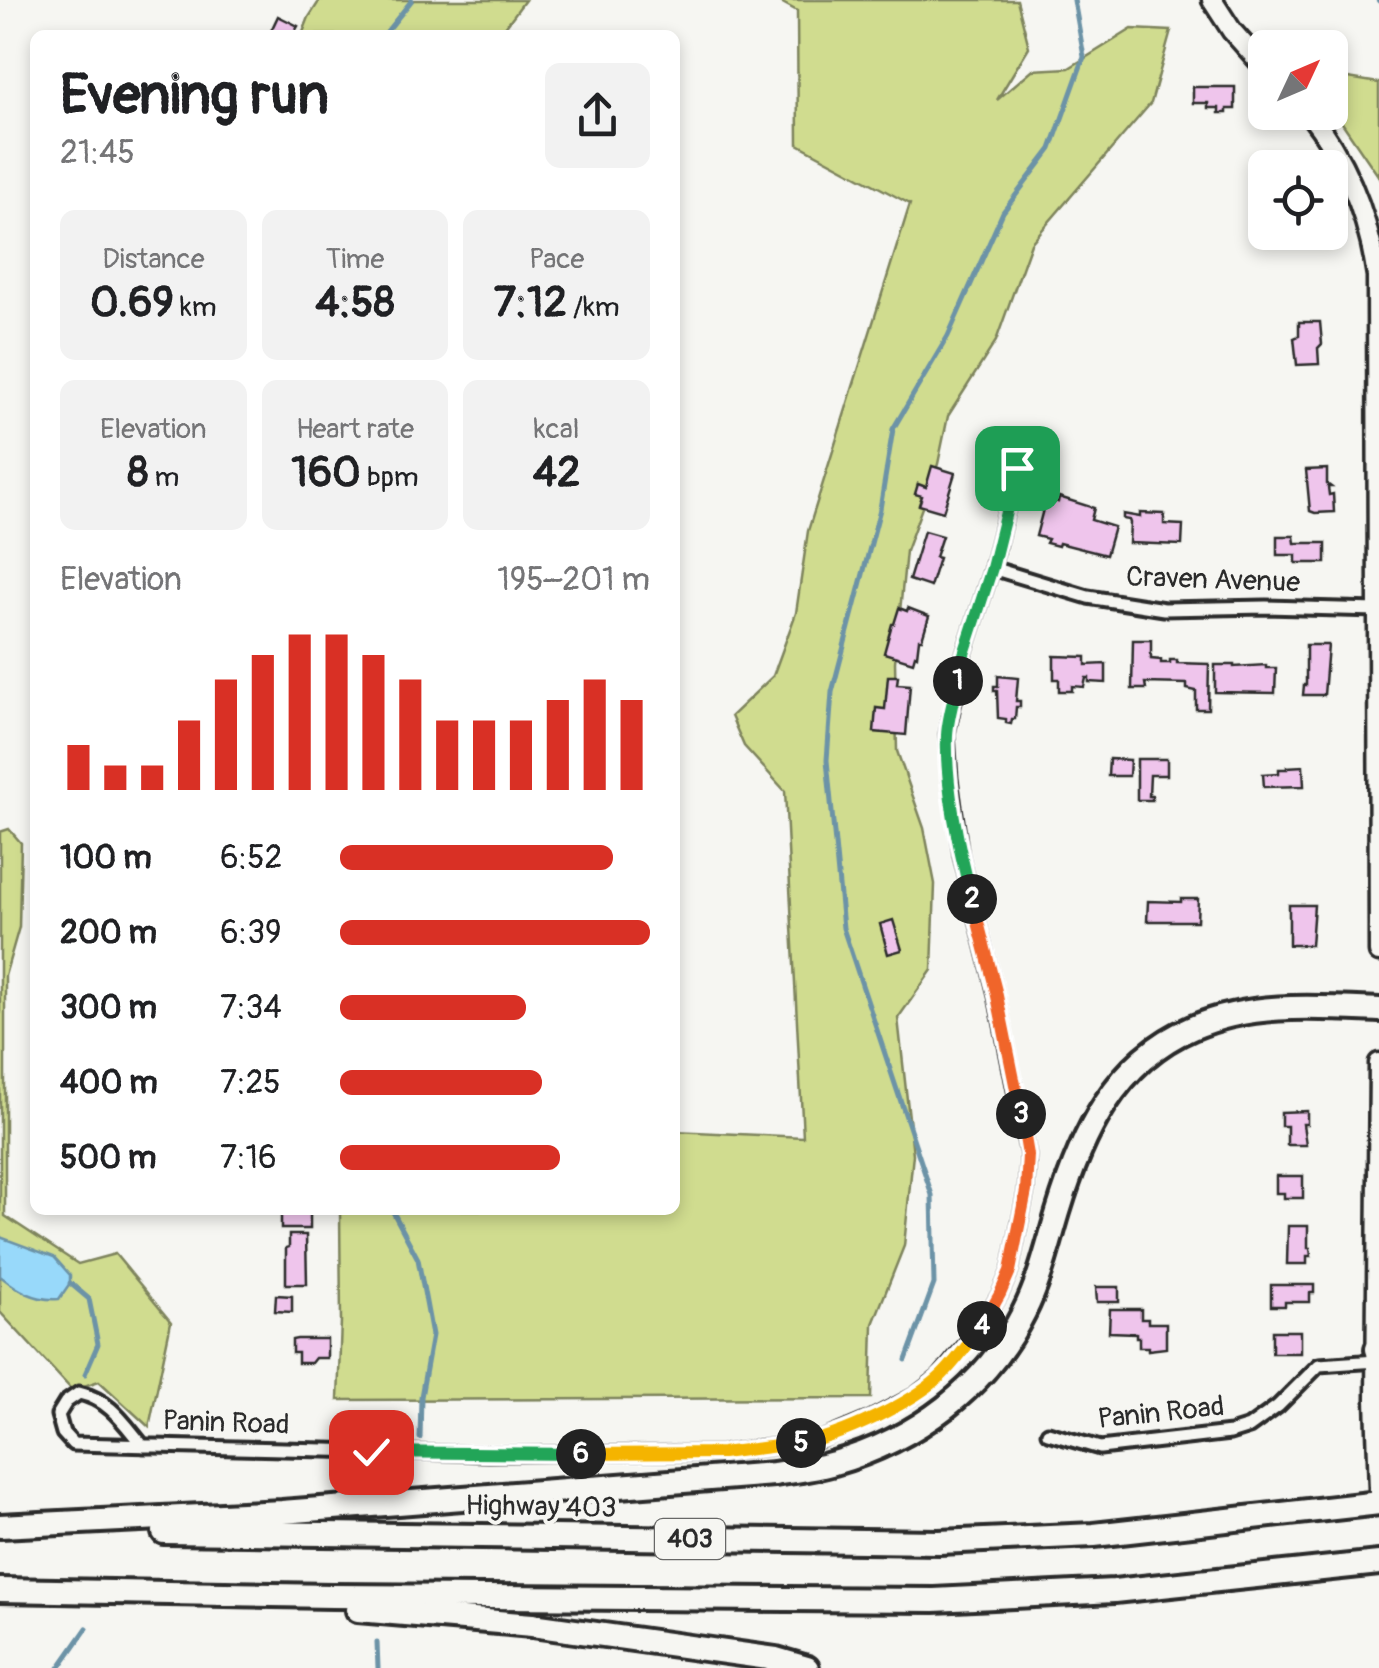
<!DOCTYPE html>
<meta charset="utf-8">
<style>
body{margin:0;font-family:Pangolin,sans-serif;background:#f2f2f2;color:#202124;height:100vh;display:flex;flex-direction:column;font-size:38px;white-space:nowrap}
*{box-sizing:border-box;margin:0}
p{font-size:32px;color:#757577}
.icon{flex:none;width:55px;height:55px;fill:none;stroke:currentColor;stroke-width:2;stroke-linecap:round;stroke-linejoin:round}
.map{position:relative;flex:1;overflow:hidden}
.details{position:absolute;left:30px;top:30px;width:650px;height:1185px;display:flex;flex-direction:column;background:#fff;border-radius:15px;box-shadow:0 5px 15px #0003}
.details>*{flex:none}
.needle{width:65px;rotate:46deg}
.buttons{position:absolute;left:1248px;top:30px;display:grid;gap:20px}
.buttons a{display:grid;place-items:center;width:100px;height:100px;border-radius:15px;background:#fff;box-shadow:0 5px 15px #0003;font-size:50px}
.pin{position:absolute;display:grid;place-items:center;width:85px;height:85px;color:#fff;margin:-42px;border-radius:20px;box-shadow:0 5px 15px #0006}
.km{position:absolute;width:50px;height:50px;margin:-25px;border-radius:50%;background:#222;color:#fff;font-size:28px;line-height:50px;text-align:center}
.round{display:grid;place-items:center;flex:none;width:105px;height:105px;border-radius:15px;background:#f2f2f2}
.head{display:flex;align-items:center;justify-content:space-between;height:170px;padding:0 30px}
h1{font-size:55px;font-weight:700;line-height:75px}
.stats{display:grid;grid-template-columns:repeat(3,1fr);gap:15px;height:170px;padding:10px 30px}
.stats div{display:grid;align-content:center;border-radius:15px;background:#f2f2f2;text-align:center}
.stats b{font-size:42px;font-weight:700}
.stats small{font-size:28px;font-weight:400}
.stats p{font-size:28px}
.chart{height:280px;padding:20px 30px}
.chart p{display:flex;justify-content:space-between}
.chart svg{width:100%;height:180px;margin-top:10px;stroke:#d93025;stroke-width:6}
ul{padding:0 30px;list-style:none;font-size:32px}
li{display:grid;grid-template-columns:160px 120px 1fr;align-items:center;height:75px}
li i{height:25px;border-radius:12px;background:#d93025}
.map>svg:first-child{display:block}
</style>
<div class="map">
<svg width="1379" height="1668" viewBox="0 0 1379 1668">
<rect width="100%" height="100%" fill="#f6f6f2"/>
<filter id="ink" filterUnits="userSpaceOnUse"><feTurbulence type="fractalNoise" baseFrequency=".01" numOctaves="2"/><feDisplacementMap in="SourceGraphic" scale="20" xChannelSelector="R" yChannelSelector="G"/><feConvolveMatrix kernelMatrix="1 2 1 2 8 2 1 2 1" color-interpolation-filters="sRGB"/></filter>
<g filter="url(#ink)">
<g fill="#d0dc8f" stroke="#7e845d" stroke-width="2.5">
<polygon points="320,0 525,0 499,35 302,35 309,17"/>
<polygon points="777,0 1017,0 1029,47 997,100 1032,70 1069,68 1132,29 1171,31 1151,103 1031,243 996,341 948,416 938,464 906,551 895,662 897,751 924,828 935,884 932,970 898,1018 913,1154 904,1246 873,1324 871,1398 338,1400 341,1321 340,1210 675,1210 675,1131 803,1137 785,791 744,746 731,716 773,676 796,613 808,531 910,204 798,144 797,11"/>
<polygon points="1330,75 1379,83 1379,177 1330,105"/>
<polygon points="9,829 21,843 19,927 5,976 5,1216 78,1264 115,1254 171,1322 149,1427 99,1381 72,1390 0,1312 0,832"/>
</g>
<path fill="#98d9fa" stroke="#6c93a7" stroke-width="2.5" d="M0,1237L54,1257L70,1275V1283L59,1299C35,1301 18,1290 0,1276Z"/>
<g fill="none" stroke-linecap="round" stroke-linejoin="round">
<g stroke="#6c93a7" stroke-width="5">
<polyline points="1378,0 1379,1"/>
<polyline points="384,35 412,0"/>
<polyline points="392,1210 418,1259 432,1335 421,1397 420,1438"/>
<polyline points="70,1283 89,1299 98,1344 85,1374"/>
<polyline points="906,1360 934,1284 932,1195 843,928 827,760 832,692 880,509 893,429 948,336 1003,212 1051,149 1084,57 1074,0"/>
<polyline points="377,1642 378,1668"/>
<polyline points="59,1668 87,1628"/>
</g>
</g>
<g fill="#efc5ec" stroke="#2b2b2b" stroke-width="2.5">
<polygon points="278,16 298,26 293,35 269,35"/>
<polygon points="1193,87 1235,87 1235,109 1227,109 1227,113 1219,113 1219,108 1208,108 1208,103 1193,103"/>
<polygon points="1299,322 1320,322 1322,344 1318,348 1319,364 1297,365 1294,338 1299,336"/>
<polygon points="932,466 955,473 943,512 919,505 922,496 915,494 918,484 926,487"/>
<polygon points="1327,469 1327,484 1331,487 1328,487 1329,495 1333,494 1334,512 1315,513 1310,511 1306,470"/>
<polygon points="1059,497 1094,508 1091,520 1114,527 1106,555 1059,543 1058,546 1046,543 1048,539 1036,536 1046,498 1058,502"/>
<polygon points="1140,513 1164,514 1164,524 1183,525 1182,545 1129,543 1130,523 1129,520 1123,519 1123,514 1140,517"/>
<polygon points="924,531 942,536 935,557 939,558 930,587 909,580"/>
<polygon points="1277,536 1294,536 1295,543 1326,543 1326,563 1296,563 1296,555 1277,555"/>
<polygon points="899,608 907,611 908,608 929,616 922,639 919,639 917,656 915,655 913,662 884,653 892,624 894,624"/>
<polygon points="1133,640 1151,640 1151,659 1161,660 1161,663 1170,663 1170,660 1177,660 1177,663 1209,664 1208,709 1196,709 1196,691 1187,689 1187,684 1145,683 1146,689 1132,689"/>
<polygon points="1306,645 1328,645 1324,695 1303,695 1304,685 1306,685"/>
<polygon points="1054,656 1086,657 1086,665 1106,664 1106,683 1089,682 1089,678 1086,678 1084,687 1072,686 1072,691 1059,691 1059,679 1054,679"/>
<polygon points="1215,665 1234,665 1234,667 1266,665 1266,668 1276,668 1275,693 1215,692"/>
<polygon points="888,676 898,676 897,684 910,685 906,735 874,732 876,708 885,709"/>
<polygon points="998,676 1018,678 1016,701 1020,701 1020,707 1016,707 1015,719 1012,719 1011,724 1006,723 1006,719 998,718 997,691 994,691 994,686 998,686"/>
<polygon points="1109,759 1130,760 1129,776 1108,776"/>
<polygon points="1137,759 1167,759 1167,775 1150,775 1149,796 1152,796 1152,800 1137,800"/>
<polygon points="1303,766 1304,786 1264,787 1263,774 1279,773 1279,769 1287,769 1287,767"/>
<polygon points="1181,899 1198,899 1197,921 1147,921 1148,901 1181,902"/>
<polygon points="1289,905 1314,905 1311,945 1289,945"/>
<polygon points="893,920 902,950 888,954 880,924"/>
<polygon points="1307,1111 1307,1124 1303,1124 1306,1145 1287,1145 1287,1126 1281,1126 1281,1112"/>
<polygon points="1276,1176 1303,1176 1303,1198 1284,1198 1284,1193 1276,1193"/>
<rect x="281" y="1210" width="29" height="19"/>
<polygon points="1288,1226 1308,1226 1308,1248 1310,1248 1311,1256 1307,1256 1307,1264 1287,1264"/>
<polygon points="289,1235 306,1235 307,1284 286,1284 286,1248 289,1247"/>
<polygon points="1271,1285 1314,1285 1314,1293 1310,1293 1310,1302 1285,1302 1285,1306 1271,1306"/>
<polygon points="1096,1287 1119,1287 1119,1302 1097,1302"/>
<polygon points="276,1295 292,1296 292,1312 275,1311"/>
<polygon points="1110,1309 1141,1309 1141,1319 1148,1319 1148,1323 1166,1323 1166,1348 1148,1350 1148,1347 1139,1347 1139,1337 1136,1337 1136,1333 1109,1332"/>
<rect x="1272" y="1331" width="28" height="22"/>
<polygon points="297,1339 327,1339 327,1358 315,1358 311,1363 298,1363 298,1353 292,1353 292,1340"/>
</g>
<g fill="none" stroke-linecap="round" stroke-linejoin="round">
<defs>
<g id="street">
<polyline points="992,568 1088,597 1164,609 1266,607 1377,610"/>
<polyline points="1048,1433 1100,1448 1230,1433 1249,1427 1278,1406 1319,1365 1377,1361"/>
<path d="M143,1446C123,1422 110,1400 79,1393L66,1402L58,1415L63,1433L73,1444L488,1454L722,1453L817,1441L872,1418L914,1396L939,1377L982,1325L1000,1294L1010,1271L1026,1191L1028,1155L995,991L961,856L950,778L947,734L964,654L992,568L1017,468"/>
</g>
<g id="secondary">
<polyline points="1212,0 1232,31 1265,68"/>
<path d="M1308,112C1347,161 1368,215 1377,276L1379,952"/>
<polyline points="1379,1063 1376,1399 1379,1490"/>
</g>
<g id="highway">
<polyline points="1377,1349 1379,1349"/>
<path d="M0,1526L282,1512L774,1474C794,1471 815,1469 834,1463C915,1440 986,1388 1024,1312C1040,1281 1048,1245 1058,1212C1081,1136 1115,1061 1192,1028C1250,1002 1317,1007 1379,1010"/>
<polyline points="164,1532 939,1542 1094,1535 1379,1503"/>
<polyline points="0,1590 332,1596 934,1600 1114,1591 1379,1563"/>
<polyline points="358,1610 532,1625 776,1659 807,1668"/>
</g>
</defs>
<use href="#street" stroke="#2b2b2b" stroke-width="19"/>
<use href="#secondary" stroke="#2b2b2b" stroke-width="25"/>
<use href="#highway" stroke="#2b2b2b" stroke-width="30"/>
<use href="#street" stroke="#f6f6f2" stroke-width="11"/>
<use href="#secondary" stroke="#f6f6f2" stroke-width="18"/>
<use href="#highway" stroke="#f6f6f2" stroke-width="22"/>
</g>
</g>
<g fill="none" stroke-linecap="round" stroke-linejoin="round" filter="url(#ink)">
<defs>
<polyline id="split-1" points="958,681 964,654 992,568 1017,468"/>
<path id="split-2" d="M958,681C954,698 948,717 947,735C945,786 959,850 972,899"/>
<polyline id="split-3" points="972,899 996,991 1021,1114"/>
<polyline id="split-4" points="982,1326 1000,1294 1010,1271 1026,1191 1028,1155 1021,1114"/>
<path id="split-5" d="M801,1443C839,1438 914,1402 942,1375C957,1360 969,1343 982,1326"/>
<polyline id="split-6" points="581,1454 722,1453 801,1443"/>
<polyline id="split-7" points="371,1452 581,1454"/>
</defs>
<use href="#split-1" stroke="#fff" stroke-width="20"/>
<use href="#split-2" stroke="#fff" stroke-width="20"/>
<use href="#split-3" stroke="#fff" stroke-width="20"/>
<use href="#split-4" stroke="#fff" stroke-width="20"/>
<use href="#split-5" stroke="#fff" stroke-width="20"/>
<use href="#split-6" stroke="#fff" stroke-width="20"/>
<use href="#split-7" stroke="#fff" stroke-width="20"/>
<use href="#split-1" stroke="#22a559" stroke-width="12"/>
<use href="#split-2" stroke="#22a559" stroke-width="12"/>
<use href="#split-3" stroke="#f0652b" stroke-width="12"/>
<use href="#split-4" stroke="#f0652b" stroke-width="12"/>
<use href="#split-5" stroke="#f5b400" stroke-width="12"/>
<use href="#split-6" stroke="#f5b400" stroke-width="12"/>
<use href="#split-7" stroke="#22a559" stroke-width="12"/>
</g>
<g text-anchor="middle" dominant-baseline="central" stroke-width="8" stroke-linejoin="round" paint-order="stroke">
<rect fill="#f6f6f2" stroke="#686867" stroke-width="2.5" x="655" y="1519" width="70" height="40" rx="8"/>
<g font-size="25" font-weight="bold" fill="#2b2b2b">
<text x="690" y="1539">403</text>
</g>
<g font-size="28" fill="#2b2b2b" stroke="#f6f6f2">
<text transform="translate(1213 580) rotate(2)">Craven Avenue</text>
<text transform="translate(1161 1413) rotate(-6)">Panin Road</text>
<text transform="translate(226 1423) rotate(2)">Panin Road</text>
<text transform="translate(541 1507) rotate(1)">Highway 403</text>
</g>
</g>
</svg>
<div class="buttons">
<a><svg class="needle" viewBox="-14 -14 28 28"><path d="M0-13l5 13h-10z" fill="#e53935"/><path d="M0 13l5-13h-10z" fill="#757577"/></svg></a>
<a><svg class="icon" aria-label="locate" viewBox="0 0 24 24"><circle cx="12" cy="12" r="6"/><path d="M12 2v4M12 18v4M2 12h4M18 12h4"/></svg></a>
</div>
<div class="pin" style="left:1017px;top:468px;background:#1e9e55"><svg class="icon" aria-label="arrive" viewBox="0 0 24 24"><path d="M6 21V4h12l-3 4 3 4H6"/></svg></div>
<div class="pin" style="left:371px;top:1452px;background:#d93025"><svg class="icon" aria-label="check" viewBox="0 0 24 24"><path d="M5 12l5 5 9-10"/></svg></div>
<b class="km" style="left:958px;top:681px">1</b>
<b class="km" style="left:972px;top:899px">2</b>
<b class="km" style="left:1021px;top:1114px">3</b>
<b class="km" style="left:982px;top:1326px">4</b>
<b class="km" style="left:801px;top:1443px">5</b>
<b class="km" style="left:581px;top:1454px">6</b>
<section class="details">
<div class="head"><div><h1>Evening run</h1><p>21:45</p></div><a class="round"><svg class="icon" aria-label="share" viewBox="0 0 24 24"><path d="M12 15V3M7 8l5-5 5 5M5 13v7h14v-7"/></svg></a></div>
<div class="stats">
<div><p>Distance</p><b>0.69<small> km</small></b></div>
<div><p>Time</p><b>4:58</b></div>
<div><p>Pace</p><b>7:12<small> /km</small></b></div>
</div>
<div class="stats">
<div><p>Elevation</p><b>8<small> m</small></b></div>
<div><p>Heart rate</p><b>160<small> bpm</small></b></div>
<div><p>kcal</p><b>42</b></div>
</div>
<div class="chart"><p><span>Elevation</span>195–201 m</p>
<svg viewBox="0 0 160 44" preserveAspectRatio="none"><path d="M5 44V33M15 44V38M25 44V38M35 44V27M45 44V17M55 44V11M65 44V6M75 44V6M85 44V11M95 44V17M105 44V27M115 44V27M125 44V27M135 44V22M145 44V17M155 44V22"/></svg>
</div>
<ul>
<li><b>100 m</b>6:52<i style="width:88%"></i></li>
<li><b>200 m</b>6:39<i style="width:100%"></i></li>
<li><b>300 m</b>7:34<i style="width:60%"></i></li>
<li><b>400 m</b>7:25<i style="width:65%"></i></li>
<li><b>500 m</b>7:16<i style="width:71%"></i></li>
</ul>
</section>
</div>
